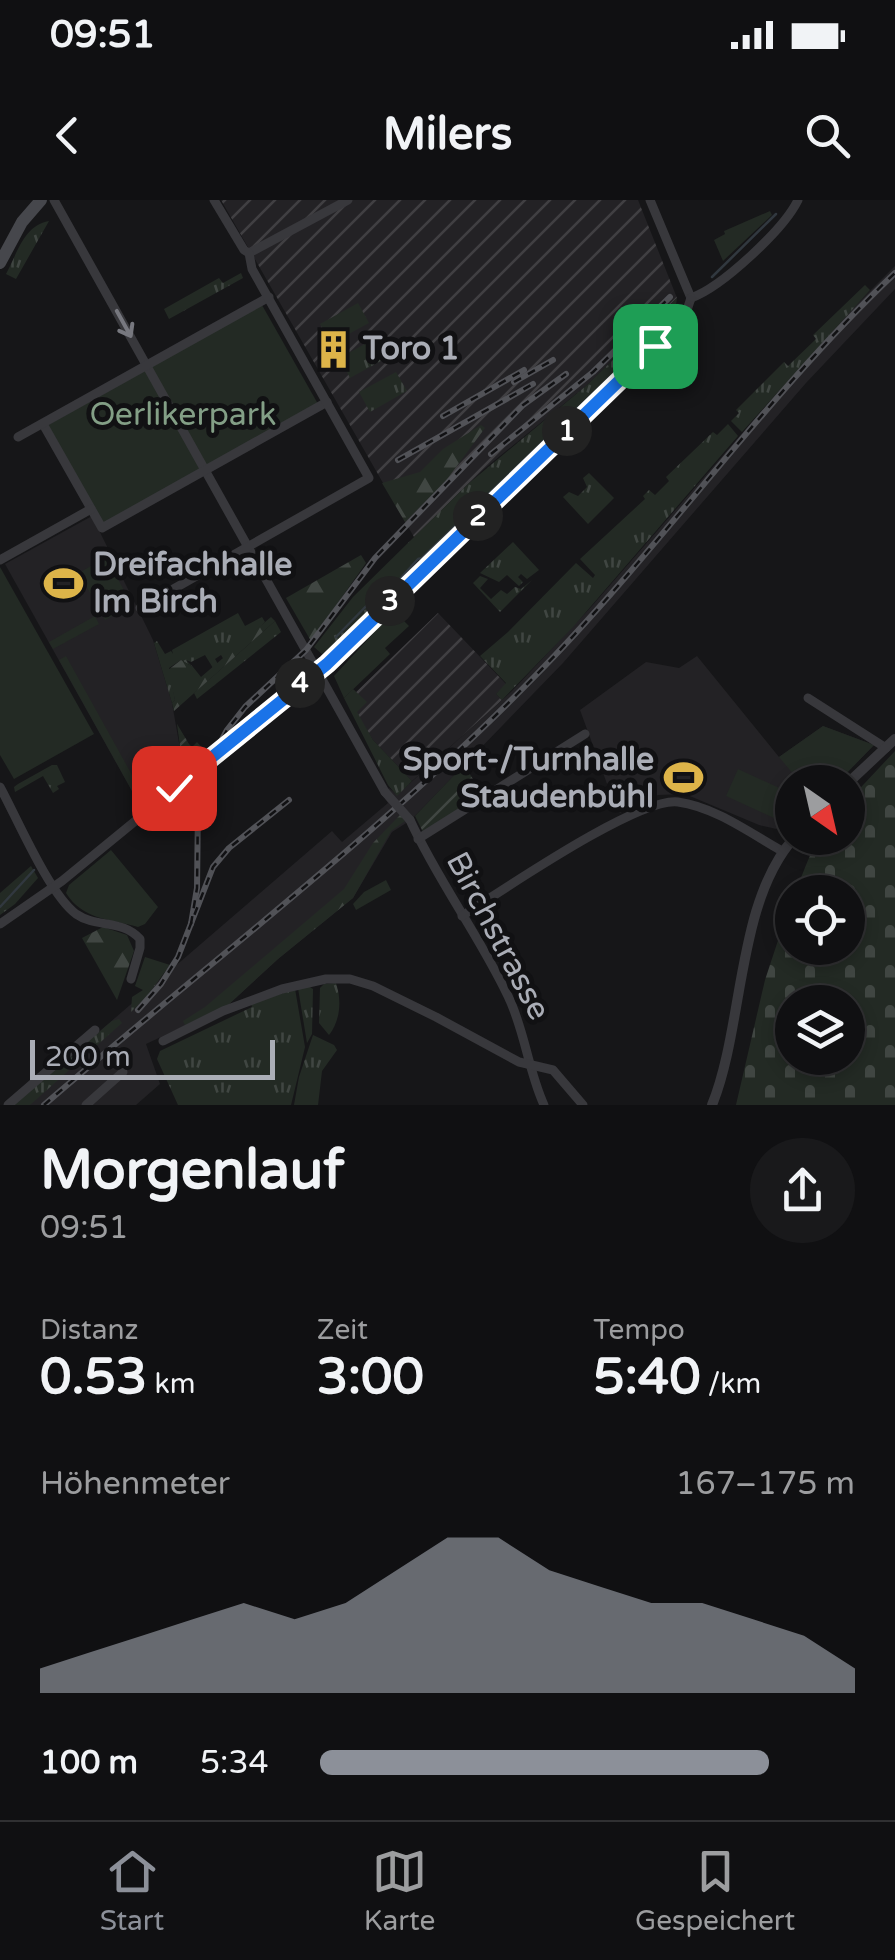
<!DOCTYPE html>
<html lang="de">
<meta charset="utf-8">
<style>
body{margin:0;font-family:"Varela Round",sans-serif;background:#19191b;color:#f1f3f6;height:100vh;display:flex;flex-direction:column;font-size:38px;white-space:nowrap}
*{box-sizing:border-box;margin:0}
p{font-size:32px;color:#9c9d9f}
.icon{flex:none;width:55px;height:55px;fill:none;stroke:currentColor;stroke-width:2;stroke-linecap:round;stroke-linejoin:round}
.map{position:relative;height:905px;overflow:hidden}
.drawer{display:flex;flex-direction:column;background:#101012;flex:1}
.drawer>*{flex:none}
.needle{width:65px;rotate:146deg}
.buttons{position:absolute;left:775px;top:565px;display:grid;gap:20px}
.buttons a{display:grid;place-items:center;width:90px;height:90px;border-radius:50%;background:#101012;box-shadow:0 5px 15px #0003,0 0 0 2px #303032;font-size:50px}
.scale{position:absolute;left:30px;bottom:25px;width:245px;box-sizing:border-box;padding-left:10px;border:5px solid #aaadb6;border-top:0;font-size:28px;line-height:35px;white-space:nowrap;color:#aaadb6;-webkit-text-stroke:8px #111113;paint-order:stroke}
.pin{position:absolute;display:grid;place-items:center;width:85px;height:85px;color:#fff;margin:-42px;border-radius:20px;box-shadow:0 5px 15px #0006}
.km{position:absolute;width:50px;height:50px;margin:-25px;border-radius:50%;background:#222;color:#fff;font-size:28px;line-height:50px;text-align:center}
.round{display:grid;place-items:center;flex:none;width:105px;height:105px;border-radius:52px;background:#19191b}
.summary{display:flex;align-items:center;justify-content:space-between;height:170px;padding:0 40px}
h1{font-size:55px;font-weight:800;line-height:75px}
.metrics{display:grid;grid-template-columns:repeat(3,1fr);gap:15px;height:170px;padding:10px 40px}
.metrics div{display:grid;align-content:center}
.metrics b{font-size:50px;font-weight:800}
.metrics small{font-size:28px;font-weight:400}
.metrics p{font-size:28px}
.chart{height:280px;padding:20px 40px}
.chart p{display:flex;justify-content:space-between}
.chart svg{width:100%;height:180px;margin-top:10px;fill:#8c9099;opacity:.7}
ul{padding:0 40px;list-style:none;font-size:32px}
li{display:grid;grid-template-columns:160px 120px 1fr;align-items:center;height:75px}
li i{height:25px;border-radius:12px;background:#8c9099}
.status{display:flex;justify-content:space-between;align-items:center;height:70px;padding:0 50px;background:#101012;direction:ltr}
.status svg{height:28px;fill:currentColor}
header{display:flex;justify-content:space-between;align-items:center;height:130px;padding:0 40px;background:#101012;font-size:45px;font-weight:800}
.menu{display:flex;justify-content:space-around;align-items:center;height:140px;border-top:2px solid #303032;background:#101012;font-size:28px;color:#9c9d9f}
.menu a{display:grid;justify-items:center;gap:5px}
.menu .selected{color:#8c9099}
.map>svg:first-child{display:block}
</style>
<div class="status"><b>09:51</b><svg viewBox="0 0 49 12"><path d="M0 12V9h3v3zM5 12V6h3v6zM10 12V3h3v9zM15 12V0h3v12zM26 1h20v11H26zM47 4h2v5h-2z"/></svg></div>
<header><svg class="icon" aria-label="back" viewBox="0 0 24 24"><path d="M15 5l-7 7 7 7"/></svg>Milers<svg class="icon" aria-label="search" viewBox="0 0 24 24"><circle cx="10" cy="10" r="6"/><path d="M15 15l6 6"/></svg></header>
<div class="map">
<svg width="895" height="905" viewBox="0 0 895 905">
<defs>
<pattern id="industrial-furrows" width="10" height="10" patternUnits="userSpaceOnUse" patternTransform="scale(2.5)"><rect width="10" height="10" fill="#232225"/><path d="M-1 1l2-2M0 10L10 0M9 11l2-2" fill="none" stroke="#403f42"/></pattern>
<pattern id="grass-tufts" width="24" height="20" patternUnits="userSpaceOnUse" patternTransform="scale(2.5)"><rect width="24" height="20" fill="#232a24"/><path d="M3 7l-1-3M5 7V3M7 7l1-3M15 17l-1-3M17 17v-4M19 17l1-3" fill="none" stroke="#404642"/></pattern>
<pattern id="forest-firs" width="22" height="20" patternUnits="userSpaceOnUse" patternTransform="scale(2.5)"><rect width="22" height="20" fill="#232a24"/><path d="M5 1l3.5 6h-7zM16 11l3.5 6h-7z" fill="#404642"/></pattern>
<pattern id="cemetery-stones" width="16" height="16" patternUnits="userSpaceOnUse" patternTransform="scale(2.5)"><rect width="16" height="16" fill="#232a24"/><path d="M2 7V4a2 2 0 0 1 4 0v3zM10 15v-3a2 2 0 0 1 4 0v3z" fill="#404642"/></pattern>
<pattern id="garden-furrows" width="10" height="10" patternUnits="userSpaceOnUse" patternTransform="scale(2.5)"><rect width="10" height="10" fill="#232a24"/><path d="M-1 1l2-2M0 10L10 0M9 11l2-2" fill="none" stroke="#404642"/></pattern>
</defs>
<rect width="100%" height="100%" fill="#161618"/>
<g fill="#232225">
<polygon points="895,66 895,89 806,183 563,463 411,620 392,632 353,698 278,759 227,806 146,844 160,884 136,905 14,905 332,631 342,642 388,603 382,594 389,588 397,595 512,491 591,407 838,123"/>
<polygon points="92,316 153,440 172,503 184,571 141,607 5,364"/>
<polygon points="697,456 779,557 823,526 874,545 838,582 792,582 790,632 759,625 685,594 658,595 620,613 614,603 580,510 646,462 679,468"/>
</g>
<g fill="url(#industrial-furrows)">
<polygon points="221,0 638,0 677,98 587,185 484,269 414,337"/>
<polygon points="438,413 506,484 496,494 502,500 412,581 373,540 356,512 356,492"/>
</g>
<g fill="url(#grass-tufts)">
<path d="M49,21L16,79L6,74C17,54 24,25 49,21Z"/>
<polygon points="241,73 243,78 169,119 164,109 219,78 223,83"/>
<polygon points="865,85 870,90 742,232 731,221 739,213 736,210 784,162 788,166 816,139 813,135"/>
<polygon points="677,98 675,111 663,128 440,342 414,364 330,449 322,454 314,447 353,397 468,284 587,185"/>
<polygon points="358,103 369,123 332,143 320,124"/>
<polygon points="377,137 388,157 350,178 340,158"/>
<polygon points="396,172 407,191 370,212 359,192"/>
<polygon points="728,224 738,236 573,427 502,500 496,494 506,483 480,456 508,432 576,363 593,378 595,375 580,359 645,299 643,296 649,290 655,295 669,281 666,277 713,232 717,235"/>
<polygon points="589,273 614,298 588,324 563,297 569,292 578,296 587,287 583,278"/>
<polygon points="513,342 539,370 527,379 521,374 518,377 523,382 519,386 507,375 499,382 480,373"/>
<polygon points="480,376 488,379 480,388 491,399 501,390 507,394 515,387 521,389 532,380 500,412 473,383"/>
<polygon points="238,413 245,426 262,417 265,422 224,460 221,455 215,459 218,464 213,468 205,455 191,462 186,460 193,467 181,460 169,468 175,500 172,503 154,443 157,441 165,454 171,451 173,454 172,450"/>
<polygon points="275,421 281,432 197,499 194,493"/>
<polygon points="353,489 367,502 357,512 373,540 412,581 397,596 388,585 344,498"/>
<polygon points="52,565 57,565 65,582 57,586 59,589 53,593 43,576 15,592 14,587 18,584"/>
<polygon points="31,666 38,678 15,704 0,715 0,693"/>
<polygon points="145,757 170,765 147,796 131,812 132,797 143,790 135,786"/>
<path d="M336,783C342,801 340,821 329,835L319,823L320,788L324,784Z"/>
<polygon points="308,786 313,789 312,834 307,843 298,788"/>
<polygon points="295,789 305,847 291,905 178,905 157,859 160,851 252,807 251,804"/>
<polygon points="119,819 122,823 30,905 14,905 112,821"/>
<polygon points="313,835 334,845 337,850 322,871 318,905 294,905 299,877"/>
</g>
<g fill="url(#forest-firs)">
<polygon points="481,225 485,228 445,282 405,322 382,283 420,272 443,249"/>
<polygon points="361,355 366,363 311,441 286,398"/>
<polygon points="271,417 275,421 174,511 172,503 175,500 168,470 181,460 193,467 201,477"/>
<polygon points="400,615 405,621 391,631 353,698 278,759 227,806 185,825 183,821 205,807 344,689 373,643"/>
<polygon points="103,727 127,735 134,751 117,800 82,738"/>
</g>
<path fill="url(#cemetery-stones)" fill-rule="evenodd" d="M895,551V905H736L765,780L792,698V748H848V692H795C804,673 808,655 820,638H848V601ZM792,802H848V858H792Z"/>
<g fill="#232a24">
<polygon points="770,11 772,15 723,61 714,40 725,34 724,31"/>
<polygon points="262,105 318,204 103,324 48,225"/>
<polygon points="106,357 132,405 105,420 79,373"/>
<polygon points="0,367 94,534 14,579 0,555"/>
<polygon points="394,411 409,426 385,448 390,454 344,498 334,476"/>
<polygon points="95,416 99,424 53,449 49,442"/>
<polygon points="66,456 147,602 141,607 59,460"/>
<polygon points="823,526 874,545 838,582 800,582 779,557"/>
<polygon points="738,569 786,591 774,618 726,596"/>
<path d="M111,650L158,707L145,724L138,727C110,719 83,720 66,693L69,685Z"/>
<polygon points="386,680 391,690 356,710 353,704 364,692"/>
</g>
<g fill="url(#garden-furrows)">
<polygon points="177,524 189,544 192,547 197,542 205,551 183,569"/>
<polygon points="464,565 483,595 423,632 415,616"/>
</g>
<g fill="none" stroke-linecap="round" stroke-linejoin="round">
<g stroke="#31383f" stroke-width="2.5">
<polyline points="712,77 776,14"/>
<polyline points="336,437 377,395 390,390 418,359 422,358 631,157 677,105"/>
<polyline points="0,707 34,670"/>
</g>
<g stroke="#38383c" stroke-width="9">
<polyline points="54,0 385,592"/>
<polyline points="650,0 691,98"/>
<polyline points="249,53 348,0"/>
<path d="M691,98C722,87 784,29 798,0"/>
<polyline points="43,224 102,328 327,202"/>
<polyline points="18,237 269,97"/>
<polyline points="0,360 91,309"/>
<polyline points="140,408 369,278 252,69 249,53 244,50 214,0"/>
<polyline points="808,498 886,548"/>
<path d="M0,587C17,618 49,694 76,714C96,728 122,719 140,739V748L131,779"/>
<path d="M410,620C438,681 479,735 508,796C525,831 528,870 544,905"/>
<polyline points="418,639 585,534"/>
<path d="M462,716C502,691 638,597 678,602C715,607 750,633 782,651"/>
<polyline points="0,724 62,681 327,464 685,116 691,98"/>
<polyline points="163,841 223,811 282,789 326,779 350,779 373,786 436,817 519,862 553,870 583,905"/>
<polyline points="8,905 95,830"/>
<polyline points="86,905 123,872"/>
</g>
<g stroke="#38383c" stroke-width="10">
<polyline points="848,583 895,539"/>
<path d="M712,905C744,827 736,703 794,638"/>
</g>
<polyline stroke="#46474c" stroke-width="12" points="0,63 22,22 41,0"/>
<defs>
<g id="rail">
<polyline points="514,182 553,160"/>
<polyline points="443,216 524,170"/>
<polyline points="491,254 593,172 670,97"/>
<polyline points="398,260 533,184"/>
<polyline points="191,724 197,688 198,605 208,566 227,530 245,507 306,450 375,358 523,205 566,174"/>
<polyline points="138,810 161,784 178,757 213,667 229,648 289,600"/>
<path d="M44,905C208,763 384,631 536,475C662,347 764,197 895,73"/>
</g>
</defs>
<use href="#rail" stroke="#515257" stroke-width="6"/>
<use href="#rail" stroke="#111113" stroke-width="2.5" stroke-dasharray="8" stroke-linecap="butt"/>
<polyline stroke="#38383c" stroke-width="9" points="385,592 410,620"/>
</g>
<defs><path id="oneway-shaft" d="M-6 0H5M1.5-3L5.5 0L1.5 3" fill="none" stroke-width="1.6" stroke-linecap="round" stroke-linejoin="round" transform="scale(2.5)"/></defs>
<use stroke="#77787f" href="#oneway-shaft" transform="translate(124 124) rotate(61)"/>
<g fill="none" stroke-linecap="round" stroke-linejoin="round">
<defs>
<polyline id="route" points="174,588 327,464 655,146"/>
</defs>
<use href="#route" stroke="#fff" stroke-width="20"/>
<use href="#route" stroke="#1a73e8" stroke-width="12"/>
</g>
<defs>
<symbol id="building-bare" viewBox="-9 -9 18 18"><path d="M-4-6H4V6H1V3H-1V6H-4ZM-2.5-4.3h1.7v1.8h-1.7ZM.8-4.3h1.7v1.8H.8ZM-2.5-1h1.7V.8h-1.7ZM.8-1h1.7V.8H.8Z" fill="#ddb449" stroke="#111113" stroke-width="2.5" paint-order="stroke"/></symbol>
<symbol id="stadium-bare" viewBox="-9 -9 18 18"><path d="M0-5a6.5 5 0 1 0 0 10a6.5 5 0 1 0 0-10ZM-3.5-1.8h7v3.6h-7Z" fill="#ddb449" stroke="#111113" stroke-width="2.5" paint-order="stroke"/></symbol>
</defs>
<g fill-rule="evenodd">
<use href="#building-bare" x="306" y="122" width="55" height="55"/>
<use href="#stadium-bare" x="36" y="356" width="55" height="55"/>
<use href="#stadium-bare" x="656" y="550" width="55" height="55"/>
</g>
<g text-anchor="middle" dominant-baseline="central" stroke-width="10" stroke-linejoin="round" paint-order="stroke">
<g font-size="32" font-weight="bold" fill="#aaadb6" stroke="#111113" text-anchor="start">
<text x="363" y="149">Toro 1</text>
<text x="93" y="365">Dreifachhalle<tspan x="93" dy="37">Im Birch</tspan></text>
<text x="654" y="560" text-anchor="end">Sport-/Turnhalle<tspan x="654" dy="37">Staudenbühl</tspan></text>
</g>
<g font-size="32" fill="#839f86" stroke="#111113">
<text x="183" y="215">Oerlikerpark</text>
</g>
<g font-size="32" fill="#aaadb6" stroke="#111113">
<text transform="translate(498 736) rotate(62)">Birchstrasse</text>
</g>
</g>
</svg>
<div class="buttons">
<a><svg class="needle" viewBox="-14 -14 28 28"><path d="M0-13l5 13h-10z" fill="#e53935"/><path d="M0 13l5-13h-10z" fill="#9c9d9f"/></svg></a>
<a><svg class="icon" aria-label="locate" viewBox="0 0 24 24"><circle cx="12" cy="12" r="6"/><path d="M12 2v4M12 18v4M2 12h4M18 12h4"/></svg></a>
<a><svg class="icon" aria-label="layers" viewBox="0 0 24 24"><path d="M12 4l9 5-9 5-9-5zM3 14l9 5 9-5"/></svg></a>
</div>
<div class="scale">200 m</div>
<div class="pin" style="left:655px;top:146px;background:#1e9e55"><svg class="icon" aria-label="arrive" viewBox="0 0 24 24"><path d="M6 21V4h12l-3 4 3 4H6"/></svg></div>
<div class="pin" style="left:174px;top:588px;background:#d93025"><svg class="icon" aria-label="check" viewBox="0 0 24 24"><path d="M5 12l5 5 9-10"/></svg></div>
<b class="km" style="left:567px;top:231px">1</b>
<b class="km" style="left:478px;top:316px">2</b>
<b class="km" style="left:390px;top:401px">3</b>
<b class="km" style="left:300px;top:483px">4</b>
</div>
<section class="drawer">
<div class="summary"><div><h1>Morgenlauf</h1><p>09:51</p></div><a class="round"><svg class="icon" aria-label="share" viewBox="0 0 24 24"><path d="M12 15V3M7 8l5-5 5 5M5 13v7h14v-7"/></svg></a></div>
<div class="metrics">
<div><p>Distanz</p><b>0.53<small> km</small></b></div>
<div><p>Zeit</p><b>3:00</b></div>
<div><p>Tempo</p><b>5:40<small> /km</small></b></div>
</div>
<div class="chart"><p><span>Höhenmeter</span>167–175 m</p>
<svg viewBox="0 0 160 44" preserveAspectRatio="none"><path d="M0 44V38L10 34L20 30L30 26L40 22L50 26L60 22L70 14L80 6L90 6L100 14L110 18L120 22L130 22L140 26L150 30L160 38V44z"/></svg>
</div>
<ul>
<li><b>100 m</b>5:34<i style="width:84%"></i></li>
</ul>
</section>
<nav class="menu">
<a class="selected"><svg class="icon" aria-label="home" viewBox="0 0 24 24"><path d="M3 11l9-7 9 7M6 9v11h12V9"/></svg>Start</a>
<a><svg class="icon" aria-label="map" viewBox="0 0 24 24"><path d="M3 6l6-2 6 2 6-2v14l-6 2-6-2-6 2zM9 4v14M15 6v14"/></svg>Karte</a>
<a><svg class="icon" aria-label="saved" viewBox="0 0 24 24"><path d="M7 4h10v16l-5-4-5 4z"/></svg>Gespeichert</a>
</nav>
